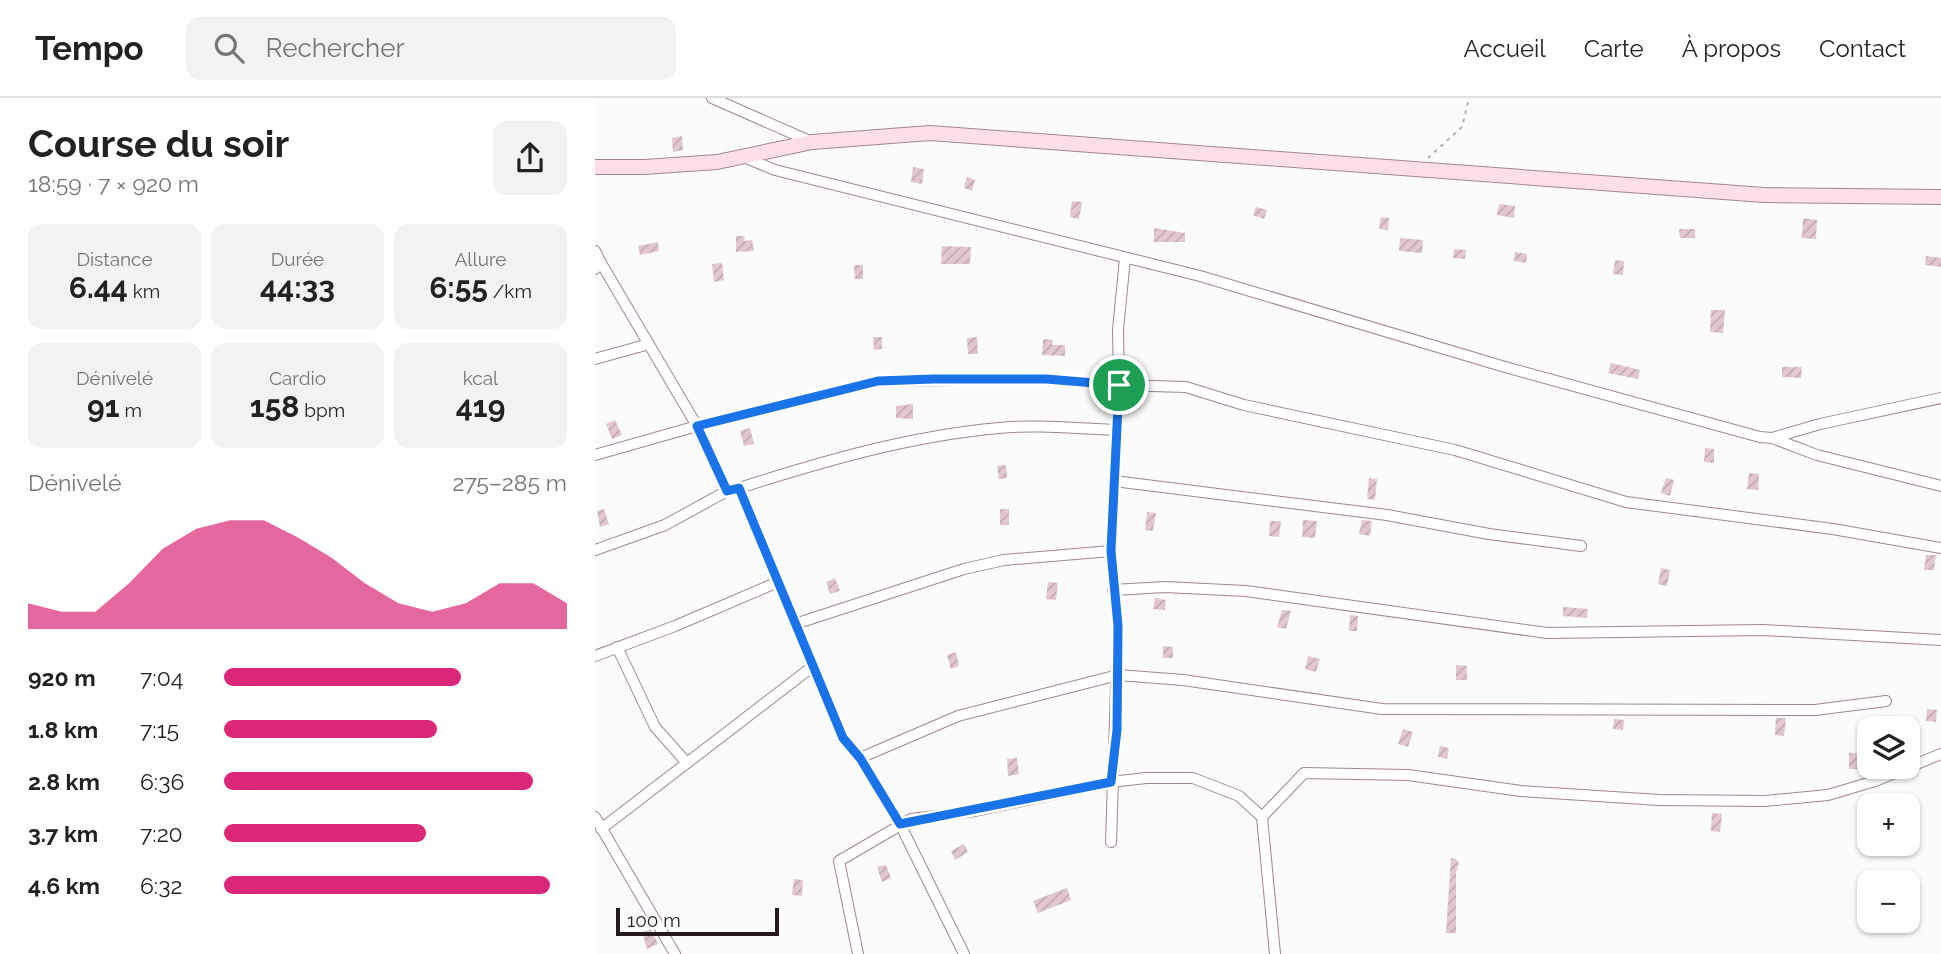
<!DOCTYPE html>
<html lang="fr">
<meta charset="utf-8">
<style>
body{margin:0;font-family:Raleway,sans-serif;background:#f2f2f2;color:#222;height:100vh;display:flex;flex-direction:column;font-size:26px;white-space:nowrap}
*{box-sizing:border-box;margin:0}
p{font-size:23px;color:#767676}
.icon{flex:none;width:38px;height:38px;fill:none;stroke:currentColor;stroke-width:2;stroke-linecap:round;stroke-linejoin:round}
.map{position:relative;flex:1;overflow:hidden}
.panel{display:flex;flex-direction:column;background:#fff;width:595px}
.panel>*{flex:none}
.controls{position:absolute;left:1262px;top:618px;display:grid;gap:14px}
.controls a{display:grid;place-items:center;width:63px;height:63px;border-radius:14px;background:#fff;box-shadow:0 2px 5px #0004;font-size:35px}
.scale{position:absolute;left:21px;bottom:18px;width:163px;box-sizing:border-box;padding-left:7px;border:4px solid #241a1d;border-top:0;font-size:19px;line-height:24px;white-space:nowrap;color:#241a1d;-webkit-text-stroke:5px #fbfbfb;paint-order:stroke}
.pin{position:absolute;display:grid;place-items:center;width:60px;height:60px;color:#fff;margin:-30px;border:4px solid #fff;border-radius:50%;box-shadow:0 2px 7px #0007}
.round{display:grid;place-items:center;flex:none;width:74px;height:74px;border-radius:14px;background:#f2f2f2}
.head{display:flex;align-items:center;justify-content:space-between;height:119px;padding:0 28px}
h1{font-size:38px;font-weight:700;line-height:52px}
.metrics{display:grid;grid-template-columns:repeat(3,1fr);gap:10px;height:119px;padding:7px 28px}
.metrics div{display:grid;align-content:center;border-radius:14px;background:#f2f2f2;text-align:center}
.metrics b{font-size:30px;font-weight:700}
.metrics small{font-size:19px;font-weight:400}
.metrics p{font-size:19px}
.chart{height:196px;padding:14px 28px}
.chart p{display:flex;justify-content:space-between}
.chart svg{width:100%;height:126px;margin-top:7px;fill:#db2777;opacity:.7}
ul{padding:0 28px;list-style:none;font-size:23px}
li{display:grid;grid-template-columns:112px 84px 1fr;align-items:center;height:52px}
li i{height:18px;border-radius:9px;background:#db2777}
header{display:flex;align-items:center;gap:42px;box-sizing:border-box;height:98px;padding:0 35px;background:#fff;border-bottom:2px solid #e0e0e0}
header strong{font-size:33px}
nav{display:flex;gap:38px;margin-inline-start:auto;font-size:24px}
.search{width:490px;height:63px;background:#f2f2f2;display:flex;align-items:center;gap:18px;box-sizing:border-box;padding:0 24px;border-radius:14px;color:#767676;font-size:26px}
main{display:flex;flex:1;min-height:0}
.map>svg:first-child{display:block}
</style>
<header>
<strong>Tempo</strong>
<div class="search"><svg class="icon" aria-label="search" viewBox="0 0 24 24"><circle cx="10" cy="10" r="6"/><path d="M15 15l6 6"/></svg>Rechercher</div>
<nav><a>Accueil</a><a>Carte</a><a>À propos</a><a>Contact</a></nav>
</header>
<main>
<section class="panel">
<div class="head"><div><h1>Course du soir</h1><p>18:59 · 7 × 920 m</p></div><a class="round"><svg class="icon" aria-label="share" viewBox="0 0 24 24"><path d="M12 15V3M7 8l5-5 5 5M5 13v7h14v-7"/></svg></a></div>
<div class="metrics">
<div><p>Distance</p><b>6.44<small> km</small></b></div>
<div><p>Durée</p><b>44:33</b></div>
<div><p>Allure</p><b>6:55<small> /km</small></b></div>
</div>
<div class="metrics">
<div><p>Dénivelé</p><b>91<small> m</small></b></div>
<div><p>Cardio</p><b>158<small> bpm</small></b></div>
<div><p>kcal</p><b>419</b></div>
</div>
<div class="chart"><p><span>Dénivelé</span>275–285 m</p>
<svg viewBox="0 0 160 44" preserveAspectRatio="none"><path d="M0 44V35L10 38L20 38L30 28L40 16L50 9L60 6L70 6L80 12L90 19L100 28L110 35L120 38L130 35L140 28L150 28L160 35V44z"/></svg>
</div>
<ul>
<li><b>920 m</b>7:04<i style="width:69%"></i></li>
<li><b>1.8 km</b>7:15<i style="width:62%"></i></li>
<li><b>2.8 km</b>6:36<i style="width:90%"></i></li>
<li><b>3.7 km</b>7:20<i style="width:59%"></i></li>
<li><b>4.6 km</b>6:32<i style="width:95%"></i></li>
</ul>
</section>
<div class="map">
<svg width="1346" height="856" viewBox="0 0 1346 856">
<defs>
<pattern id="building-hatch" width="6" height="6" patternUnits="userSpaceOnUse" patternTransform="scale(1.75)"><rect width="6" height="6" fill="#e2c7d0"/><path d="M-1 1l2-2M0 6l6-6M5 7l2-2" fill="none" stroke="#c2aab2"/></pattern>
</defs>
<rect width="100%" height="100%" fill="#fbfbfb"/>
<g fill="url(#building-hatch)">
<polygon points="87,38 88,52 78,54 77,40"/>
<polygon points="318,69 329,71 327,86 316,84"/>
<polygon points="372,79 380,82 377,93 369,90"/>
<polygon points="477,103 487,104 484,121 475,119"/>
<polygon points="904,106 920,108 919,120 902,117"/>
<polygon points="661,109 672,112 669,121 658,117"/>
<polygon points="786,119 794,120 793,132 784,131"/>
<polygon points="1208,120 1222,122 1221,141 1207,140"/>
<polygon points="559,130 590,135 590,144 559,144"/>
<polygon points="1084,131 1100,131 1100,140 1085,140"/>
<polygon points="141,138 150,138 149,143 157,142 159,153 141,154"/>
<polygon points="805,140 828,142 827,155 804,153"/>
<polygon points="63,144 64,153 45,157 43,148"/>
<polygon points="347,148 376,149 375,166 346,166"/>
<polygon points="859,151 871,152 870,161 858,160"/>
<polygon points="920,154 932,156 931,165 919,163"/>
<polygon points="1331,158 1346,160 1346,169 1330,167"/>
<polygon points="1020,162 1029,163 1028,177 1018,176"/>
<polygon points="127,165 129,182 119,184 117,166"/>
<polygon points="259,167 268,167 268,181 260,181"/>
<polygon points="1116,212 1130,212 1128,235 1115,234"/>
<polygon points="278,239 287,239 287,251 279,252"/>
<polygon points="382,239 383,256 373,256 372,240"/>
<polygon points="448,241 458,242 457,247 470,247 470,258 447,257"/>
<polygon points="1016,265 1045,272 1043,281 1013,275"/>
<polygon points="1187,269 1207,269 1206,280 1187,279"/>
<polygon points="318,306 318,321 301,320 301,308"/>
<polygon points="20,322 27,337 17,341 11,326"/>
<polygon points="155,330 159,346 149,348 145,333"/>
<polygon points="1110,350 1119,351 1119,365 1109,364"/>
<polygon points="411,367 412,380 404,381 402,368"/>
<polygon points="1154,375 1164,376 1163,392 1152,391"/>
<polygon points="774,380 782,381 780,402 772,401"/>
<polygon points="1071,380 1079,382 1075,398 1066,395"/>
<polygon points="9,411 14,426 5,429 2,413"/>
<rect x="405" y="411" width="9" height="16"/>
<polygon points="552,414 561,415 558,433 550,432"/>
<polygon points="708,422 722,423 720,440 707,439"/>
<polygon points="767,422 777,423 775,438 764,436"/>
<polygon points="675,423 686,423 684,439 674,438"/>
<polygon points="1331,457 1341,457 1339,472 1329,472"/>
<polygon points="1066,470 1075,472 1072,488 1063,486"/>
<polygon points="240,480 245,493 235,496 231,484"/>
<polygon points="453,484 463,485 461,502 451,501"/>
<polygon points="560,500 571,502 570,512 558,511"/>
<polygon points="968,509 993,511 992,520 968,518"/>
<polygon points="687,512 696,513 691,531 682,529"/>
<polygon points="755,517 763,518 762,533 754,533"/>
<polygon points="568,548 578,549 578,560 568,560"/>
<polygon points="361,554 364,568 356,571 352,557"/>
<polygon points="713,558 725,561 721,574 710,571"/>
<polygon points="861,567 872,568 872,582 861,582"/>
<polygon points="1332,611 1342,612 1341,624 1331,623"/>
<polygon points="1181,620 1191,620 1189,638 1180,637"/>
<polygon points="1019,621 1029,622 1028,632 1018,631"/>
<polygon points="808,631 818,634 813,649 803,646"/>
<polygon points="845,648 854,650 852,661 843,659"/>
<rect x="1254" y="655" width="9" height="16"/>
<polygon points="422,660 424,676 413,678 412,661"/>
<polygon points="1117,715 1127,716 1125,734 1116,733"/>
<polygon points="369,746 373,754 360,762 356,753"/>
<polygon points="856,760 861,761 864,766 861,774 861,835 851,835"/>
<polygon points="291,767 296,780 287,784 282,769"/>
<polygon points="199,781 208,782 207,798 197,797"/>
<polygon points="472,790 476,802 443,815 438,803"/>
<polygon points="56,831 63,846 52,851 47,834"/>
</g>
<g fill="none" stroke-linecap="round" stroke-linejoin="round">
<defs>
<g id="street">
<polyline points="117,0 217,44"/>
<polyline points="151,60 180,72 605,178 910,269 1165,339 1177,340 1222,357 1346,388"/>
<polyline points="0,153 6,165 0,171"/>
<polyline points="0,261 54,246"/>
<polyline points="1177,340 1225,326 1346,300"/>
<polyline points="0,357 102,328 6,165"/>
<polyline points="519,383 792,417 894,436 986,448"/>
<path d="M144,390C229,363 314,338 404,330C443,326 483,331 522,332"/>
<polyline points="0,452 70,427 132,393"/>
<polyline points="183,484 200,526 369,471 409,462 516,453 524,287 591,289 649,307 860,352 1031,404 1238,431 1346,450"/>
<polyline points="518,492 570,489 651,493 952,535 1168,532 1346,542"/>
<polyline points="200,526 248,640 265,660 305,726 369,856"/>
<polyline points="22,549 60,629 92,665"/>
<polyline points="0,558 80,528 183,484 144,390 132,393 102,328 283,283 451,281 524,287 523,232 530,160"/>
<polyline points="265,660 363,618 523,577 588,582 787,611 1220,612 1291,603"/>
<polyline points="0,719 80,856"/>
<polyline points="6,731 217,569"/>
<polyline points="516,744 523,528 516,453"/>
<polyline points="263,856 244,763 316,721 380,713 516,684 551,680 598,680 644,698 667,719"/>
<polyline points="680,856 667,719 709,675 813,677 926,693 1064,702 1170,703 1233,697 1280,683 1346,656"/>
</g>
<polyline id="secondary" points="0,69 49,69 122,64 217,44 335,35 1169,97 1346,99"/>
</defs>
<use href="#street" stroke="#a0878f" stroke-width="12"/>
<use href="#secondary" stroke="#a0878f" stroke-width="16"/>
<polyline stroke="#b2aeaf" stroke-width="2" stroke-dasharray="3.5 5" stroke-linecap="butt" points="833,60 867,29 874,0"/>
<use href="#street" stroke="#fff" stroke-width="10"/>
<use href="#secondary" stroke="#fddeea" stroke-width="14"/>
</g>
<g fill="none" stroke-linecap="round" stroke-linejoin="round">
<defs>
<polygon id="route" points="338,281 451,281 524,287 516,453 523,528 522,632 516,684 305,726 265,660 248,640 144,390 132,393 102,328 283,283"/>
</defs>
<use href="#route" stroke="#fff" stroke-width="14"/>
<use href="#route" stroke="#1a73e8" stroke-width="9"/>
</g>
</svg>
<div class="controls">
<a><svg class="icon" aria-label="layers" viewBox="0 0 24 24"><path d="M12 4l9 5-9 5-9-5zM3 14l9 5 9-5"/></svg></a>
<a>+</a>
<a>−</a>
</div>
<div class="scale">100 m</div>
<div class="pin" style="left:524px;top:287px;background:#1e9e55"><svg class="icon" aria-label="arrive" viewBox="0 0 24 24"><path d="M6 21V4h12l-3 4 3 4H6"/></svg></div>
</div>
</main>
